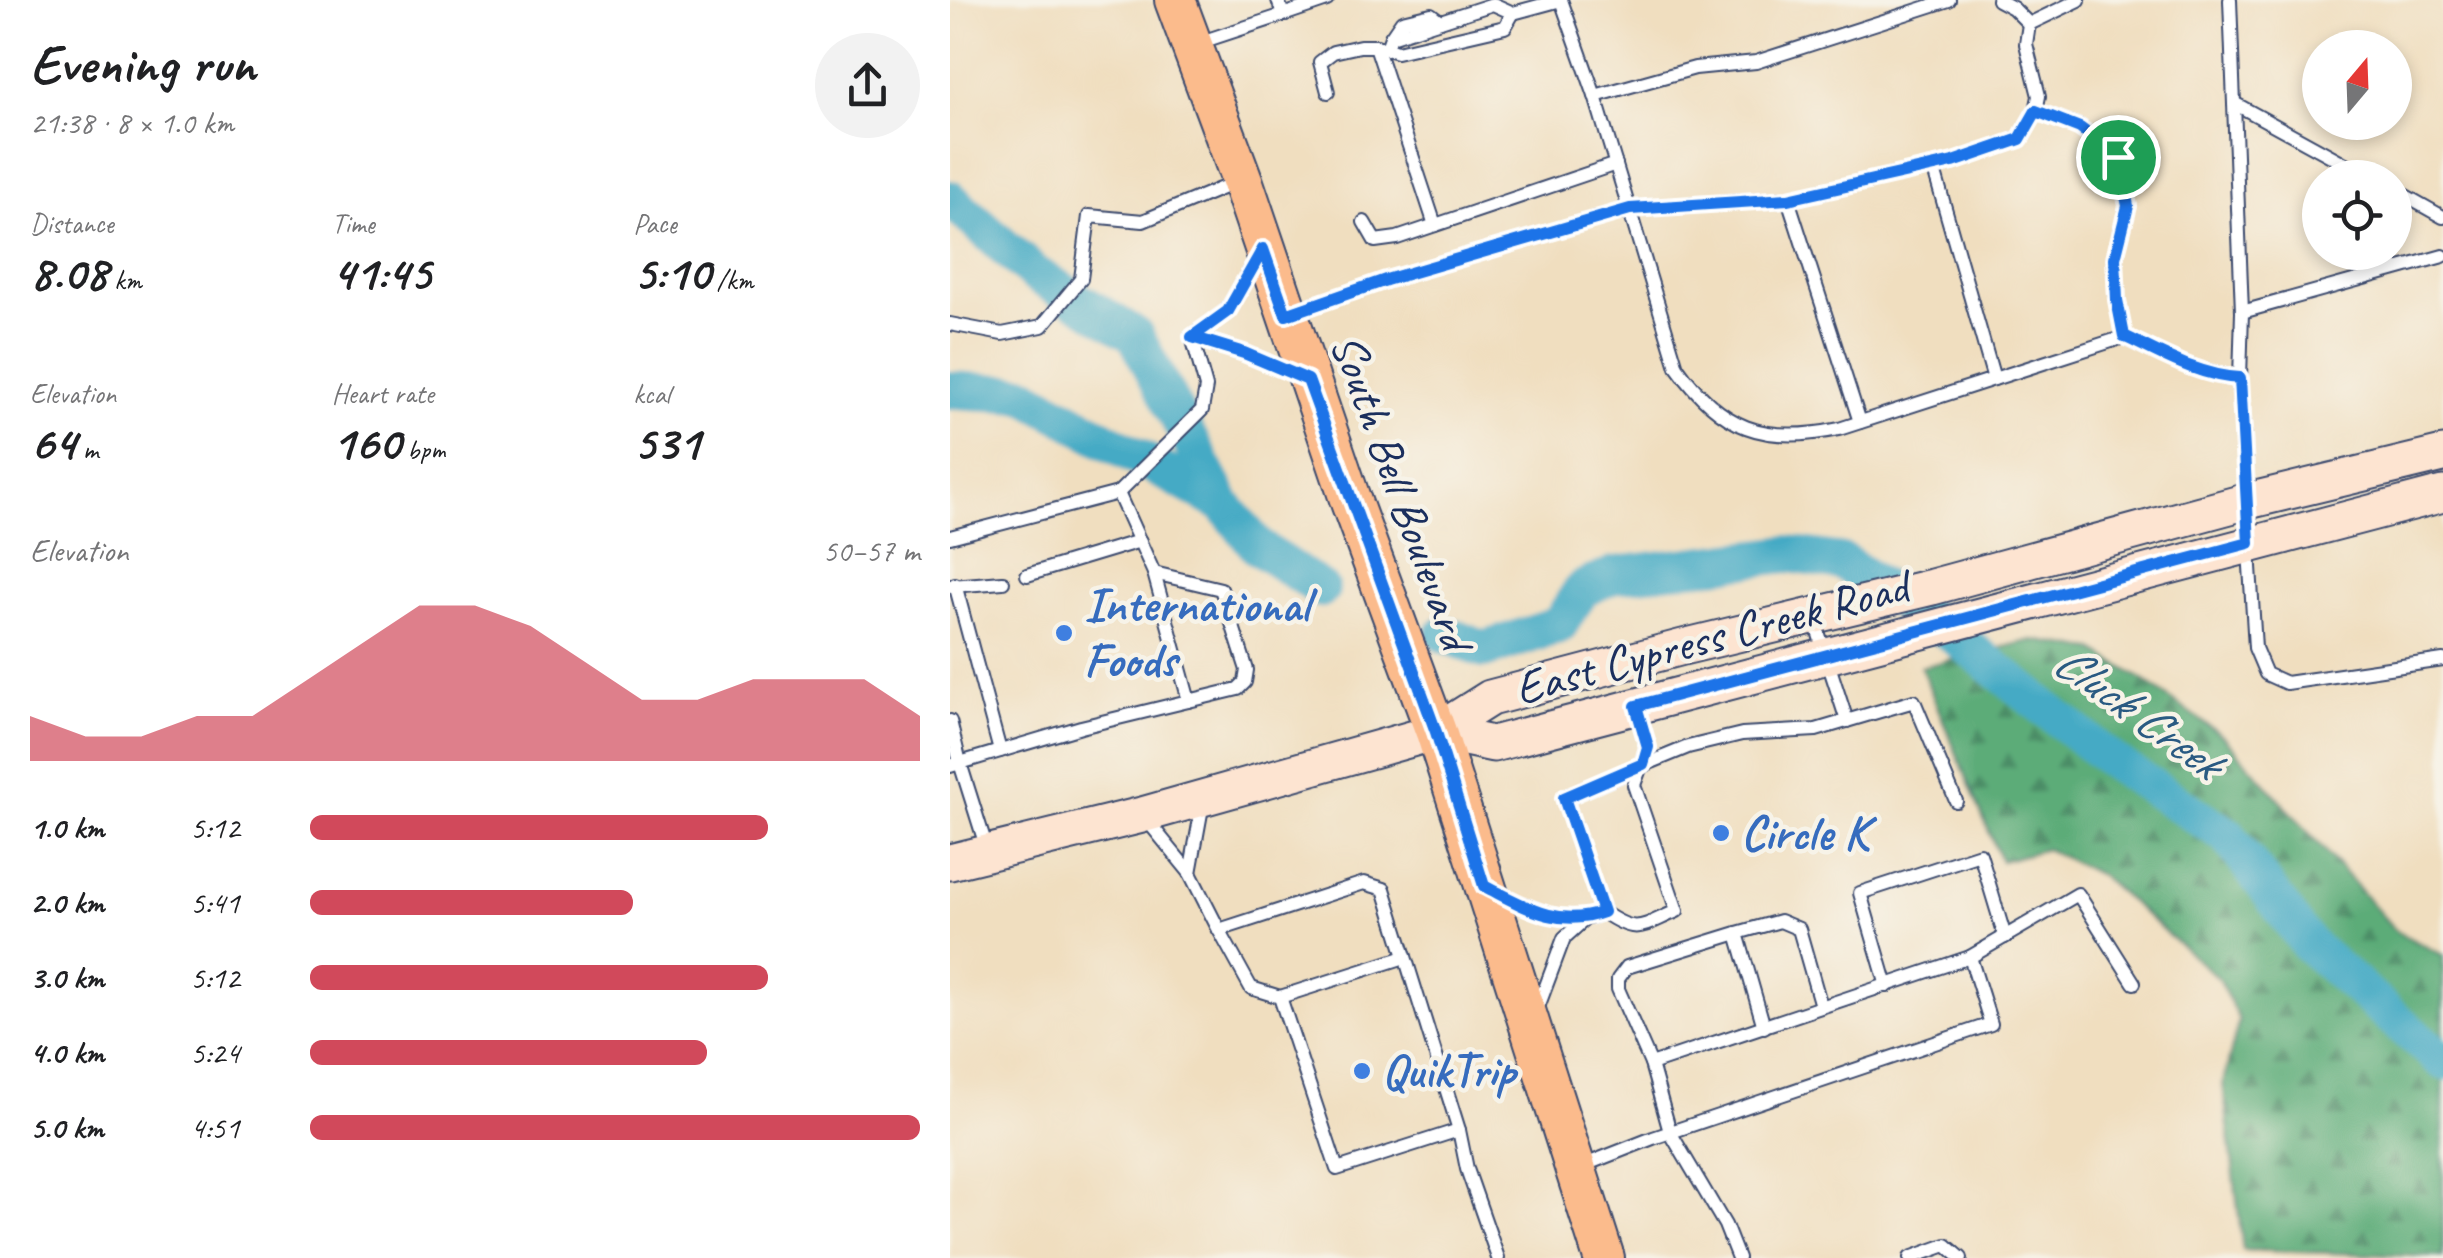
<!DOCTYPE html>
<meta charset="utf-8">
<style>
body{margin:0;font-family:Caveat,sans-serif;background:#f2f2f2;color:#202124;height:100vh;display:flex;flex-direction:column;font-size:38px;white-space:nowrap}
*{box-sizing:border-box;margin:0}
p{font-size:32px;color:#757577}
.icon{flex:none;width:55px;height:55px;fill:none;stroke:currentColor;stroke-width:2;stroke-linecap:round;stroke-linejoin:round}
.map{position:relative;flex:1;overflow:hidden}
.side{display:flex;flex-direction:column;background:#fff;width:950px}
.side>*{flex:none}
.needle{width:65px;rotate:19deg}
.controls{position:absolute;left:1352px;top:30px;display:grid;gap:20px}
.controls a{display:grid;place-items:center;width:110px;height:110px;border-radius:50%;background:#fff;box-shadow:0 5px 15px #0003;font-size:50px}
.pin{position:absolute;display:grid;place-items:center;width:85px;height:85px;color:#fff;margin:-42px;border:5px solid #fff;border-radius:50%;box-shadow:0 2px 10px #0007}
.round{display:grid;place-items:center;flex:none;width:105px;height:105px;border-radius:52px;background:#f2f2f2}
.headline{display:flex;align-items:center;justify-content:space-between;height:170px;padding:0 30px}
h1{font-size:55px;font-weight:600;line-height:75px}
.stats{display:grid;grid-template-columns:repeat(3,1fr);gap:15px;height:170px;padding:10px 30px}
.stats div{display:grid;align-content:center}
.stats b{font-size:50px;font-weight:600}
.stats small{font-size:28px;font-weight:400}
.stats p{font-size:28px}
.chart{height:280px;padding:20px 30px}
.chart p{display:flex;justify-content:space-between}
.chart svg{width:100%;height:180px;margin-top:10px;fill:#d1495b;opacity:.7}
ul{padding:0 30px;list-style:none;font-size:32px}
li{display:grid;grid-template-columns:160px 120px 1fr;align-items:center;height:75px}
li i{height:25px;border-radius:12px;background:#d1495b}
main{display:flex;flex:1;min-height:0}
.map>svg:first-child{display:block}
</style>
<main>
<section class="side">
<div class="headline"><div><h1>Evening run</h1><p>21:38 · 8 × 1.0 km</p></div><a class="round"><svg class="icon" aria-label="share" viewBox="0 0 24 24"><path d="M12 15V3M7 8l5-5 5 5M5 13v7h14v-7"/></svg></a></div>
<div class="stats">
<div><p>Distance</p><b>8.08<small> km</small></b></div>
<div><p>Time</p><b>41:45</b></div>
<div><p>Pace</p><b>5:10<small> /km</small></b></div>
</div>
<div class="stats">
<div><p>Elevation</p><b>64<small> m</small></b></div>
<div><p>Heart rate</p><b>160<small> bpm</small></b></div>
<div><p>kcal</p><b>531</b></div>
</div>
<div class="chart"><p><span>Elevation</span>50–57 m</p>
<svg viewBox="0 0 160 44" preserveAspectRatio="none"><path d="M0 44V33L10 38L20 38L30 33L40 33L50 24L60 15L70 6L80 6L90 11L100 20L110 29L120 29L130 24L140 24L150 24L160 33V44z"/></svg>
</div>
<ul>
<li><b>1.0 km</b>5:12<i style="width:75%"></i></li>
<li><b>2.0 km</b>5:41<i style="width:53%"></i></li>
<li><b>3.0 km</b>5:12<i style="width:75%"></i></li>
<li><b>4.0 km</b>5:24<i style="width:65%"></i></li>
<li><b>5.0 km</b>4:51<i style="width:100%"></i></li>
</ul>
</section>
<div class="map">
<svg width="1493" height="1258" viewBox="0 0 1493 1258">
<defs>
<pattern id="forest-firs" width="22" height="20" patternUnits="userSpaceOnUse" patternTransform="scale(2.5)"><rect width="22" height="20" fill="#5cac78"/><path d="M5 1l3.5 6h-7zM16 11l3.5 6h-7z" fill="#4b8c66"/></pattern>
</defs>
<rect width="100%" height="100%" fill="#f7f3e8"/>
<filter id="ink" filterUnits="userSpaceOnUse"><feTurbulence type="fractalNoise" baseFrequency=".01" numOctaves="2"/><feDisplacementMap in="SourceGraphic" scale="20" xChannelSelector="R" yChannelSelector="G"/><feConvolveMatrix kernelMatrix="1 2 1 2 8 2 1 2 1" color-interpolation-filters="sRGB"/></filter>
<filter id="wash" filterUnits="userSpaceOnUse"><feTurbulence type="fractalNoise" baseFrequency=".0048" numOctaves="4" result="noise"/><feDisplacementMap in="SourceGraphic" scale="40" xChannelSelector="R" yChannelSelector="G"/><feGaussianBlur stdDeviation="2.25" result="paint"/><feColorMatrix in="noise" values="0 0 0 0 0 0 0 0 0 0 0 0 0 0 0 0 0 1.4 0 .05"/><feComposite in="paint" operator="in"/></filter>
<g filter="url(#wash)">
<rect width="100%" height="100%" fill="#f0debf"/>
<polygon fill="url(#forest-firs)" stroke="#3c6e6b" stroke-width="2.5" points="1083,640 1144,650 1192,679 1274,737 1446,931 1493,955 1493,1257 1293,1250 1273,1083 1289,1020 1268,978 1150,875 1096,849 1051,861 971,667"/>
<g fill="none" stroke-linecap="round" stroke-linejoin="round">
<g stroke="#45aac5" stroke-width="38">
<polyline points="0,199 85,274 185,335 273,504 308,547 371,589"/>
<polyline points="0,390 73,394 273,504"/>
<polyline points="494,634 534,650 609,625 632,589 664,575 838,554 893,562 998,631 1166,764 1277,835 1360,946 1493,1061"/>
</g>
</g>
</g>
<g filter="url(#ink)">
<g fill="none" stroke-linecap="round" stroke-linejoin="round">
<defs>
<g id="service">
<path d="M611,0L645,96L727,367C771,429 814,445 889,429L1174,337L1167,300L1165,258L1178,206L1168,157L1130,127L1086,111"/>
<polyline points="1280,0 1292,312 1290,378 1297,497"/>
<polyline points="333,15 377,0"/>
<polyline points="1079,24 1129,0"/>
<polyline points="441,37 452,21 481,14 490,21"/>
<polyline points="248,43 333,15 328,0"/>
<polyline points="426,46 485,225"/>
<polyline points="437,48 441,37 543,4 563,13 611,0"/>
<polyline points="378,92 370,62 383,52 410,46 426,46 447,52 555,27 563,13"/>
<polyline points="645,96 745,68 806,62 999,0"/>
<polyline points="1284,103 1421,178"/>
<polyline points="983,166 1044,379"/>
<polyline points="1445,190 1493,217"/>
<polyline points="838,199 910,422"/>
<polyline points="414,222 425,241 447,238 666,164"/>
<polyline points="309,256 277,311 242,337 294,353 347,375"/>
<polyline points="343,312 436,280 680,209 838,199 1003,162 1070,139 1086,111 1089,96 1076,44 1079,24 1063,8 1048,0"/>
<polyline points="1292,312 1493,256"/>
<polyline points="0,324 52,334 92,326 131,279 139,216 193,221 289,181"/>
<path d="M1174,337C1210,353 1249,376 1290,378"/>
<polyline points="168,493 204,573"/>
<polyline points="0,537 168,493 252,410 256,387 242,337"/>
<polyline points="1299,550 1305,648 1316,674 1336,683 1493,660"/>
<polyline points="77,575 190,541"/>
<polyline points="5,584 50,751"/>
<polyline points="1,586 53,582"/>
<polyline points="864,619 897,721"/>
<polyline points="0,721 10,763 0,766"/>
<polyline points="196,819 240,873 269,930 414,883 434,889 509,1130 517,1169 548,1258"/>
<polyline points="37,849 10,763 131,727 288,689 295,682 297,670 271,589 204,573 239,701"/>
<polyline points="240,873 253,802"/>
<path d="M546,892C577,907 601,920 635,919L614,938L587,1010"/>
<polyline points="653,912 614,798 738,747 792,734 866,730 964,701 1006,801"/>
<path d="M635,919L653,912C688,936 691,926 727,911L684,785L698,747L687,711"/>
<polyline points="269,930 301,988 330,997"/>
<polyline points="787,933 677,967 668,979 668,989 701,1064 720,1132 775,1225 788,1258"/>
<polyline points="455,957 330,997 387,1169 509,1130"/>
<polyline points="937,986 910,893 1030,854 1055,937"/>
<polyline points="814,1027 787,933 830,921 849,929 871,1006"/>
<polyline points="701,1064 1020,957 1128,894 1184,983"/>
<polyline points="632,1166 703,1138 1041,1024 1020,957"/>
<polyline points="960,1258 996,1245 1011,1258"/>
</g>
<g id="secondary">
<polyline points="486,732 543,744 1493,494"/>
<polyline points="0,862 192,815 486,732 540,698 733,647 982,587 1298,501 1493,454"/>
</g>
<polyline id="primary" points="225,0 292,180 401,502 486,732 654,1258"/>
</defs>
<use href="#service" stroke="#3b496d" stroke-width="16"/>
<use href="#secondary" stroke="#3b496d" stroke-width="39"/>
<use href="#primary" stroke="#3b496d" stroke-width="44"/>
<use href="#service" stroke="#fff" stroke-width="12"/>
<use href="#secondary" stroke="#fde4d1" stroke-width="35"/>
<use href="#primary" stroke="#fbbb8c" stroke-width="40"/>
</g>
</g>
<g fill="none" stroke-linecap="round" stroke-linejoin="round" filter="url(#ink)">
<defs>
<path id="route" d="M1086,111L1130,128L1168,157L1178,206L1165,258L1167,300L1174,336C1210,353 1249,376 1290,378L1299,543L686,706L698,747L693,764L614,798L653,912C608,929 574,906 534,886L486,732L358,380L294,353L242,337L278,311L313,249L336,315L436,280L680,209L838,199L1003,162L1070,139Z"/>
</defs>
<use href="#route" stroke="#fff" stroke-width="20"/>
<use href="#route" stroke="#1a73e8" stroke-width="12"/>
</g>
<g fill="#3f7fe0" stroke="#f7f3e8" stroke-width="4">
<circle cx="114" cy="633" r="10"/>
<circle cx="771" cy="833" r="10"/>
<circle cx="412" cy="1071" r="10"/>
</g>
<g text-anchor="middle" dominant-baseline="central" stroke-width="9" stroke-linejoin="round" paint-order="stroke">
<g font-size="48" fill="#1b2f5e" stroke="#f7f3e8">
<text transform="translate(452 491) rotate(70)">South Bell Boulevard</text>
<text transform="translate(761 637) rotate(-15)">East Cypress Creek Road</text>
</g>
<g font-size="48" font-weight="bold" fill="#366cbe" stroke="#f7f3e8" text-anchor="start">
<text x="134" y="605">International<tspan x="134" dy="55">Foods</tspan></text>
<text x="791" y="833">Circle K</text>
<text x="432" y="1071">QuikTrip</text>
</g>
<g font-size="50" font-style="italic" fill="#2a5a82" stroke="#f7f3e8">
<text transform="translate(1188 711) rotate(36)">Cluck Creek</text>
</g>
</g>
</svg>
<div class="controls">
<a><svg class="needle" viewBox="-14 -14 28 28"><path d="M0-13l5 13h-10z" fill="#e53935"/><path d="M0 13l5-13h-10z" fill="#757577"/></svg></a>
<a><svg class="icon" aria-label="locate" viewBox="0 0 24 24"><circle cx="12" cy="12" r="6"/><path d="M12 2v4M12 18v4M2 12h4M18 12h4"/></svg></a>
</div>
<div class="pin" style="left:1168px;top:157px;background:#1e9e55"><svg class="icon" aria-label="arrive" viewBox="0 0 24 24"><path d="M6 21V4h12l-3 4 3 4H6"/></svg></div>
</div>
</main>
